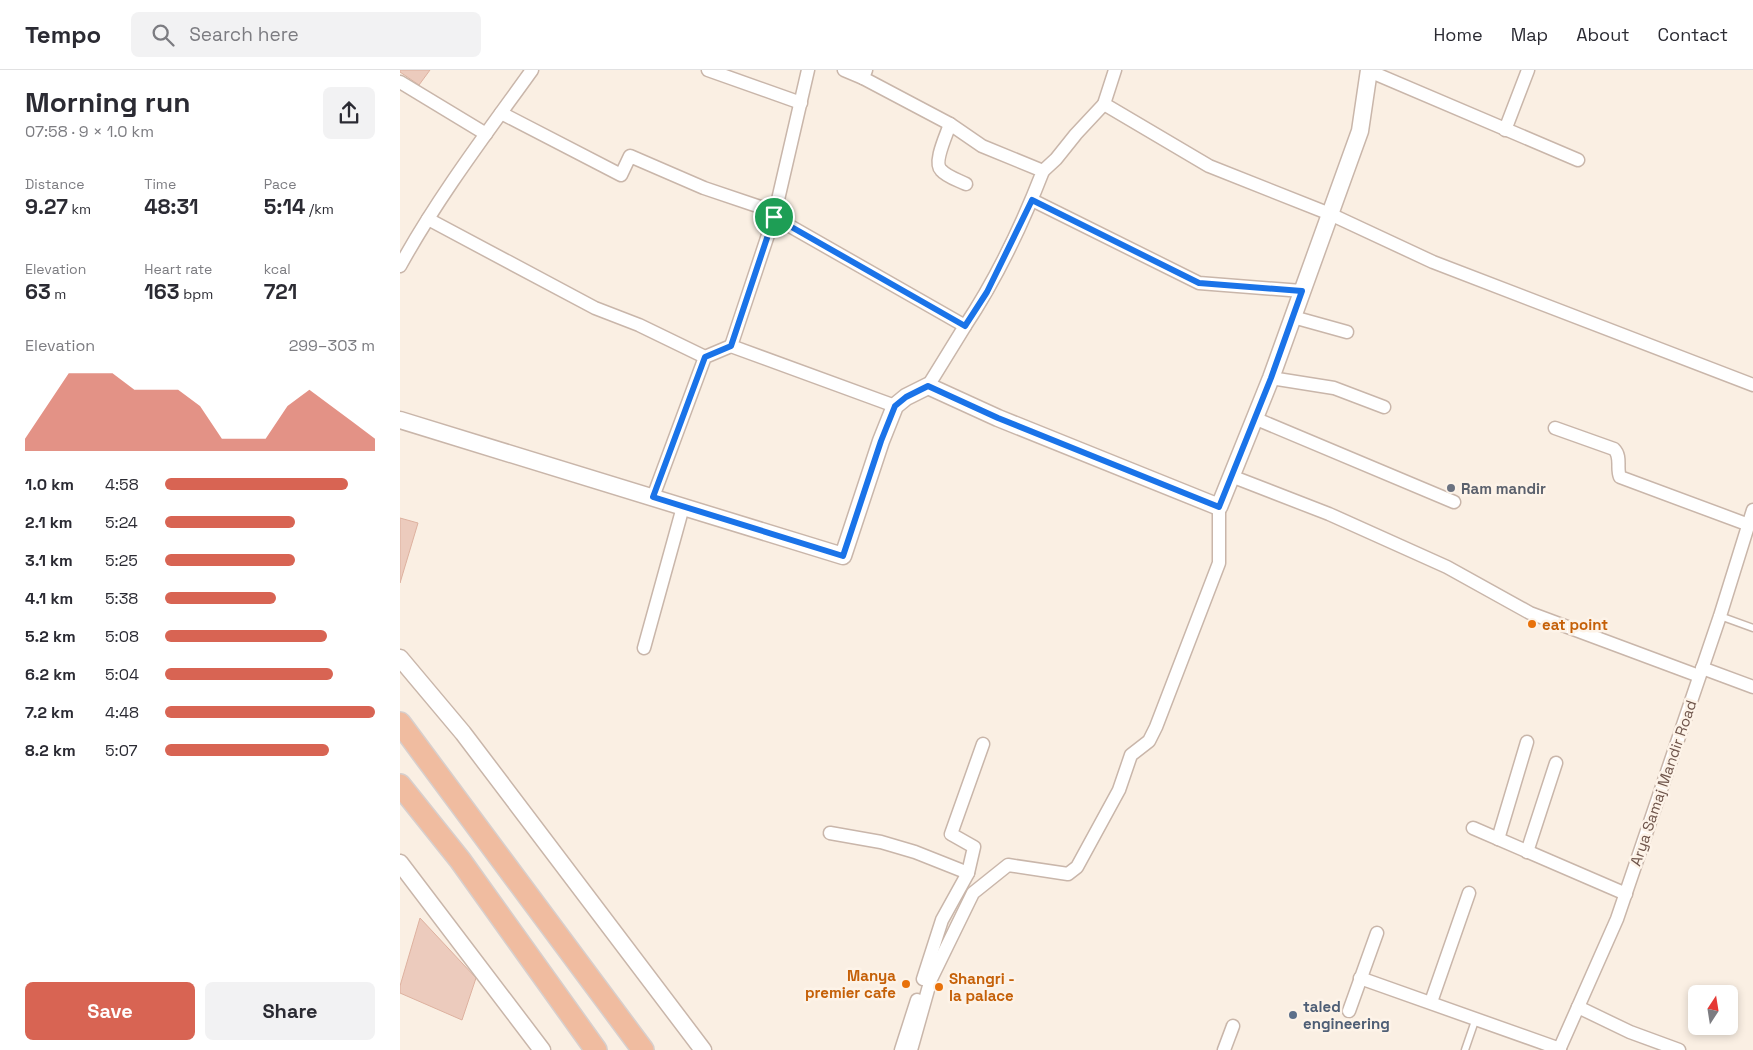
<!DOCTYPE html>
<meta charset="utf-8">
<style>
body{margin:0;font-family:"Space Grotesk",sans-serif;background:#f2f2f3;color:#2b2b33;height:100vh;display:flex;flex-direction:column;font-size:19px;white-space:nowrap}
*{box-sizing:border-box;margin:0}
p{font-size:16px;color:#7c7c81}
.icon{flex:none;width:28px;height:28px;fill:none;stroke:currentColor;stroke-width:2;stroke-linecap:round;stroke-linejoin:round}
.map{position:relative;flex:1;overflow:hidden}
.sheet{display:flex;flex-direction:column;background:#fff;width:400px}
.sheet>*{flex:none}
.needle{width:32px;rotate:12deg}
.fabs{position:absolute;left:1288px;top:915px;display:grid;gap:10px}
.fabs a{display:grid;place-items:center;width:50px;height:50px;border-radius:8px;background:#fff;box-shadow:0 2px 8px #0003;font-size:25px}
.pin{position:absolute;display:grid;place-items:center;width:42px;height:42px;color:#fff;margin:-21px;border:2px solid #fff;border-radius:50%;box-shadow:0 1px 5px #0007}
.round{display:grid;place-items:center;flex:none;width:52px;height:52px;border-radius:8px;background:#f2f2f3}
.headline{display:flex;align-items:center;justify-content:space-between;height:85px;padding:0 25px}
h1{font-size:28px;font-weight:800;line-height:38px}
.stats{display:grid;grid-template-columns:repeat(3,1fr);gap:8px;height:85px;padding:5px 25px}
.stats div{display:grid;align-content:center}
.stats b{font-size:21px;font-weight:800}
.stats small{font-size:14px;font-weight:400}
.stats p{font-size:14px}
.chart{height:140px;padding:10px 25px}
.chart p{display:flex;justify-content:space-between}
.chart svg{width:100%;height:90px;margin-top:5px;fill:#d86453;opacity:.7}
.primary-button{display:flex;gap:10px;margin-top:auto;padding:10px 25px}
.primary-button a{flex:1;height:58px;border-radius:8px;background:#d86453;color:#fff;font-size:20px;font-weight:800;line-height:58px;text-align:center}
.primary-button a+a{background:#f2f2f3;color:#2b2b33}
ul{padding:0 25px;list-style:none;font-size:16px}
li{display:grid;grid-template-columns:80px 60px 1fr;align-items:center;height:38px}
li i{height:12px;border-radius:6px;background:#d86453}
header{display:flex;align-items:center;gap:30px;box-sizing:border-box;height:70px;padding:0 25px;background:#fff;border-bottom:1px solid #e1e1e2}
header strong{font-size:24px}
nav{display:flex;gap:28px;margin-inline-start:auto;font-size:18px}
.search{width:350px;height:45px;background:#f2f2f3;display:flex;align-items:center;gap:12px;box-sizing:border-box;padding:0 18px;border-radius:8px;color:#7c7c81;font-size:19px}
main{display:flex;flex:1;min-height:0}
.map>svg:first-child{display:block}
</style>
<header>
<strong>Tempo</strong>
<div class="search"><svg class="icon" aria-label="search" viewBox="0 0 24 24"><circle cx="10" cy="10" r="6"/><path d="M15 15l6 6"/></svg>Search here</div>
<nav><a>Home</a><a>Map</a><a>About</a><a>Contact</a></nav>
</header>
<main>
<section class="sheet">
<div class="headline"><div><h1>Morning run</h1><p>07:58 · 9 × 1.0 km</p></div><a class="round"><svg class="icon" aria-label="share" viewBox="0 0 24 24"><path d="M12 15V3M7 8l5-5 5 5M5 13v7h14v-7"/></svg></a></div>
<div class="stats">
<div><p>Distance</p><b>9.27<small> km</small></b></div>
<div><p>Time</p><b>48:31</b></div>
<div><p>Pace</p><b>5:14<small> /km</small></b></div>
</div>
<div class="stats">
<div><p>Elevation</p><b>63<small> m</small></b></div>
<div><p>Heart rate</p><b>163<small> bpm</small></b></div>
<div><p>kcal</p><b>721</b></div>
</div>
<div class="chart"><p><span>Elevation</span>299–303 m</p>
<svg viewBox="0 0 160 44" preserveAspectRatio="none"><path d="M0 44V38L10 22L20 6L30 6L40 6L50 14L60 14L70 14L80 22L90 38L100 38L110 38L120 22L130 14L140 22L150 30L160 38V44z"/></svg>
</div>
<ul>
<li><b>1.0 km</b>4:58<i style="width:87%"></i></li>
<li><b>2.1 km</b>5:24<i style="width:62%"></i></li>
<li><b>3.1 km</b>5:25<i style="width:62%"></i></li>
<li><b>4.1 km</b>5:38<i style="width:53%"></i></li>
<li><b>5.2 km</b>5:08<i style="width:77%"></i></li>
<li><b>6.2 km</b>5:04<i style="width:80%"></i></li>
<li><b>7.2 km</b>4:48<i style="width:100%"></i></li>
<li><b>8.2 km</b>5:07<i style="width:78%"></i></li>
</ul>
<div class="primary-button"><a>Save</a><a>Share</a></div>
</section>
<div class="map">
<svg width="1353" height="980" viewBox="0 0 1353 980">
<rect width="100%" height="100%" fill="#faefe3"/>
<g fill="#eccbbd" stroke="#ddb19f">
<polygon points="0,0 30,0 19,15 0,2"/>
<polygon points="0,448 18,453 0,513"/>
<polygon points="20,848 76,908 62,950 0,923 0,916"/>
</g>
<g fill="none" stroke-linecap="round" stroke-linejoin="round">
<defs>
<g id="service">
<polyline points="1320,546 1353,558"/>
<polyline points="1065,980 1076,948"/>
</g>
<g id="minor">
<polyline points="308,0 401,33"/>
<polyline points="408,0 374,147 331,276 495,336"/>
<polyline points="444,0 463,8"/>
<path d="M466,0L463,8L550,54L582,76L643,101C622,155 597,208 565,256"/>
<polyline points="969,1 1178,90"/>
<polyline points="0,12 86,64"/>
<polyline points="704,34 809,96 930,144 1033,192 1353,315"/>
<polyline points="101,43 221,105 230,86 304,118 375,142"/>
<path d="M550,54C547,64 533,92 541,100C547,107 558,110 566,114"/>
<polyline points="1105,60 1128,0"/>
<polyline points="643,101 656,89 676,64 704,34 715,0"/>
<polyline points="632,130 799,213 902,221"/>
<polyline points="374,147 565,256 528,316"/>
<polyline points="28,149 195,238 239,255 305,287"/>
<path d="M0,196C38,127 86,64 132,0"/>
<polyline points="893,247 947,262"/>
<polyline points="871,308 934,318 984,337"/>
<polyline points="854,348 1054,432"/>
<path d="M1155,358L1214,379C1222,387 1216,398 1220,407L1349,455"/>
<polyline points="831,406 929,444 1047,497 1130,543 1299,606"/>
<polyline points="253,427 305,287 331,276"/>
<polyline points="244,578 283,437"/>
<polyline points="1302,598 1353,617"/>
<polyline points="1073,758 1226,824"/>
<polyline points="430,763 481,772 515,782 568,803"/>
<polyline points="1098,769 1127,672"/>
<polyline points="1127,782 1156,693"/>
<polyline points="960,908 1160,979"/>
<polyline points="523,909 542,850 568,803 574,777 551,764 583,674"/>
<polyline points="1031,932 1069,823"/>
<polyline points="1178,937 1230,962 1279,980"/>
<polyline points="949,941 977,863"/>
<polyline points="501,980 517,930"/>
<polyline points="511,980 531,909 573,823 608,795 668,804 677,797 719,720 731,685 749,671 756,657 819,493 819,437"/>
<polyline points="824,980 833,956"/>
<polyline points="1159,980 1217,849 1320,546 1353,440"/>
</g>
<g id="tertiary">
<polyline points="0,350 443,486 481,371 495,336 506,327 528,316 598,348 819,437 871,308 960,61 969,0"/>
<polyline points="0,588 63,663 303,980"/>
<polyline points="0,793 142,980"/>
</g>
<g id="trunk">
<polyline points="0,653 243,980"/>
<polyline points="0,715 60,790 196,980"/>
</g>
</defs>
<use href="#service" stroke="#c9b6aa" stroke-width="9"/>
<use href="#minor" stroke="#c9b6aa" stroke-width="15"/>
<use href="#tertiary" stroke="#c9b6aa" stroke-width="19"/>
<use href="#trunk" stroke="#d7cfcd" stroke-width="24"/>
<use href="#service" stroke="#fff" stroke-width="6"/>
<use href="#minor" stroke="#fff" stroke-width="12"/>
<use href="#tertiary" stroke="#fff" stroke-width="16"/>
<use href="#trunk" stroke="#f0bca0" stroke-width="21"/>
</g>
<g fill="none" stroke-linecap="round" stroke-linejoin="round">
<defs>
<polygon id="route" points="632,130 799,213 902,221 871,308 819,437 598,348 528,316 506,327 495,336 481,371 443,486 253,427 305,287 331,276 374,147 565,256 587,222"/>
</defs>
<use href="#route" stroke="#fff" stroke-width="10"/>
<use href="#route" stroke="#1a73e8" stroke-width="6"/>
</g>
<circle fill="#6b7280" stroke="#fdf3e8" stroke-width="2" cx="1051" cy="418" r="5"/>
<g fill="#e8710a" stroke="#fdf3e8" stroke-width="2">
<circle cx="1132" cy="554" r="5"/>
<circle cx="506" cy="914" r="5"/>
<circle cx="539" cy="917" r="5"/>
</g>
<circle fill="#5c6f8a" stroke="#fdf3e8" stroke-width="2" cx="893" cy="945" r="5"/>
<g text-anchor="middle" dominant-baseline="central" stroke-width="5" stroke-linejoin="round" paint-order="stroke">
<g font-size="15" font-weight="bold" fill="#5b616d" stroke="#fdf3e8" text-anchor="start">
<text x="1061" y="418">Ram mandir</text>
</g>
<g font-size="15" font-weight="bold" fill="#c56008" stroke="#fdf3e8" text-anchor="start">
<text x="1142" y="554">eat point</text>
<text x="496" y="905" text-anchor="end">Manya<tspan x="496" dy="17">premier cafe</tspan></text>
<text x="549" y="908">Shangri -<tspan x="549" dy="17">la palace</tspan></text>
</g>
<g font-size="15" fill="#6f554b" stroke="#fdf3e8">
<text transform="translate(1263 713) rotate(-71)">Arya Samaj Mandir Road</text>
</g>
<g font-size="15" font-weight="bold" fill="#4e5e75" stroke="#fdf3e8" text-anchor="start">
<text x="903" y="936">taled<tspan x="903" dy="17">engineering</tspan></text>
</g>
</g>
</svg>
<div class="fabs">
<a><svg class="needle" viewBox="-14 -14 28 28"><path d="M0-13l5 13h-10z" fill="#e53935"/><path d="M0 13l5-13h-10z" fill="#7c7c81"/></svg></a>
</div>
<div class="pin" style="left:374px;top:147px;background:#1e9e55"><svg class="icon" aria-label="arrive" viewBox="0 0 24 24"><path d="M6 21V4h12l-3 4 3 4H6"/></svg></div>
</div>
</main>
